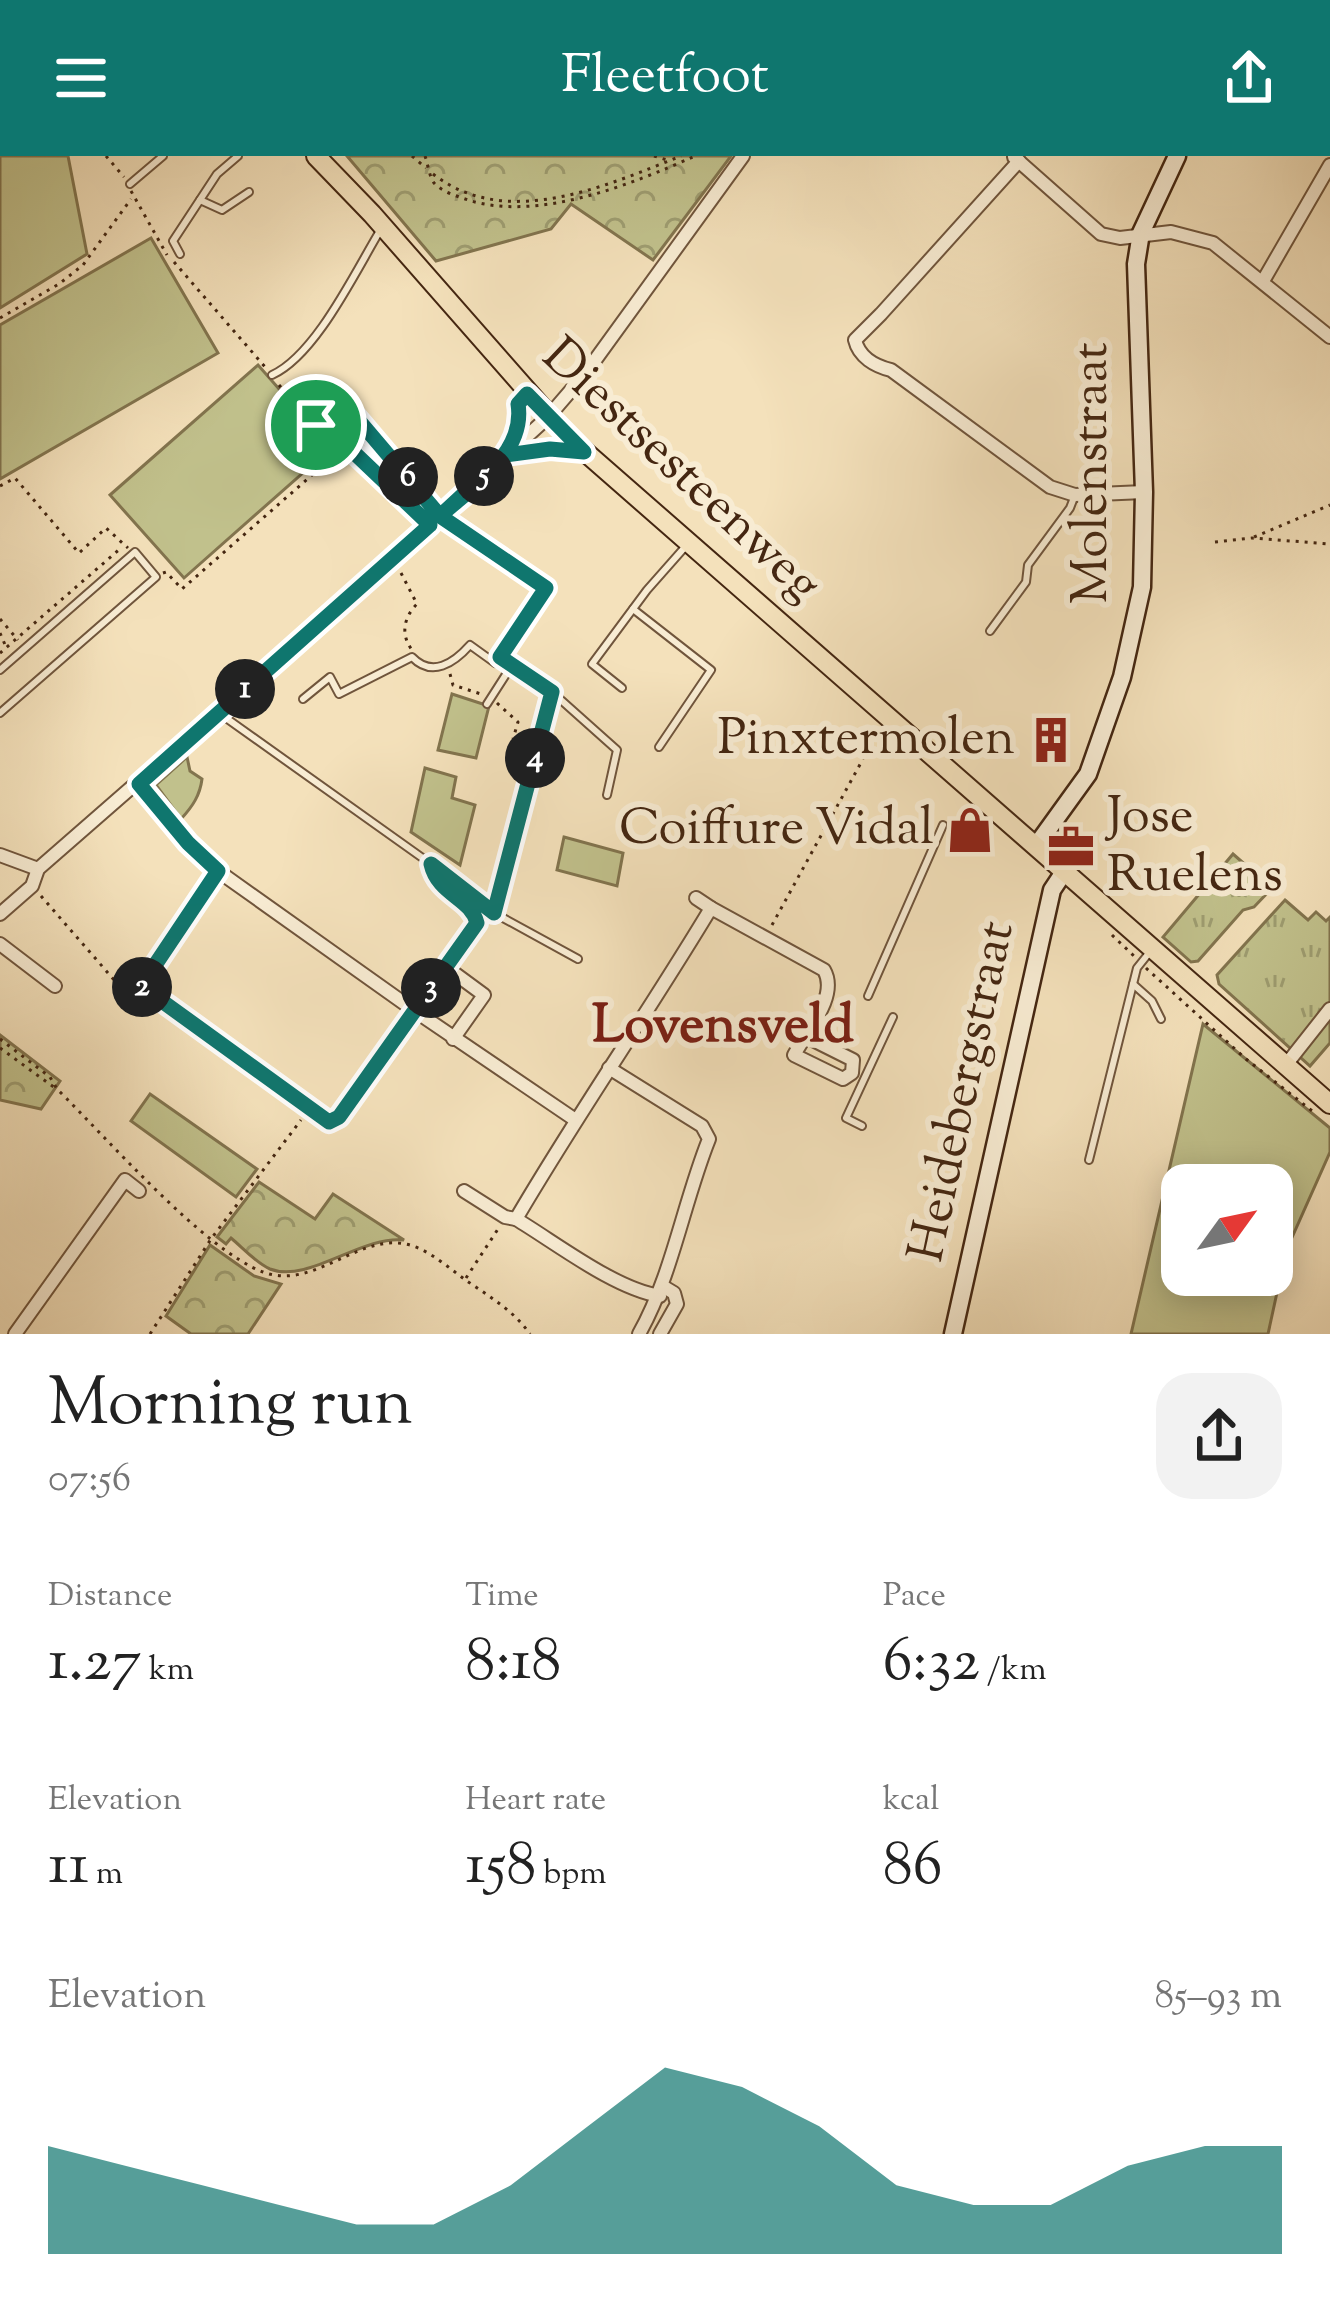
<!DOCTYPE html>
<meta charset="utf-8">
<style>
body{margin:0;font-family:"Sorts Mill Goudy",serif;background:#f2f2f2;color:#222;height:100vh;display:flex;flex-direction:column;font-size:45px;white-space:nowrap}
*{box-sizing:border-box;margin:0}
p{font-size:39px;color:#767676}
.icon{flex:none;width:66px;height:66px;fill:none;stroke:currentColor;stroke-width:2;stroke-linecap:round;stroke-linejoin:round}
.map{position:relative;height:1178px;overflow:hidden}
.side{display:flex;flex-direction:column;background:#fff;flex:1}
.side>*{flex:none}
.needle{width:78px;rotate:57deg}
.controls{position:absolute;left:1161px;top:1008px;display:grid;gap:24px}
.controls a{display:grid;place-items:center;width:132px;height:132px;border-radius:24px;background:#fff;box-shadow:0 6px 30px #0003;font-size:60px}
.pin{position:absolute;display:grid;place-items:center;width:102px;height:102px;color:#fff;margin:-51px;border:6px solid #fff;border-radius:50%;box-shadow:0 3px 12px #0007}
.km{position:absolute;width:60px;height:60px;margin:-30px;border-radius:50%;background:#222;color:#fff;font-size:33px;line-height:60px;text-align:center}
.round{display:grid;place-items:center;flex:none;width:126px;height:126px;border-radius:36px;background:#f2f2f2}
.overview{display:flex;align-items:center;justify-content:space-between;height:204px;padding:0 48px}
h1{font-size:66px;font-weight:600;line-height:90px}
.metrics{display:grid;grid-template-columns:repeat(3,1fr);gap:18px;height:204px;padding:12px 48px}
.metrics div{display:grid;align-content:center}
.metrics b{font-size:60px;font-weight:600}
.metrics small{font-size:33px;font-weight:400}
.metrics p{font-size:33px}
.chart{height:336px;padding:24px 48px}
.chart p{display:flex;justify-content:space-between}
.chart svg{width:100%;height:216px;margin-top:12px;fill:#0f766e;opacity:.7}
header{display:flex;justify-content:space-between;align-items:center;height:156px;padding:0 48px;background:#0f766e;color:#fff;font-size:54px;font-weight:600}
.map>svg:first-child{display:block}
</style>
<header><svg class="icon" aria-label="menu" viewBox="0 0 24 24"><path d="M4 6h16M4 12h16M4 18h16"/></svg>Fleetfoot<svg class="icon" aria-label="share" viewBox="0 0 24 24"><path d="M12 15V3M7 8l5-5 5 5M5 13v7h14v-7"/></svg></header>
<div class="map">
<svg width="1330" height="1178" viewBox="0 0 1330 1178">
<defs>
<pattern id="grass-tufts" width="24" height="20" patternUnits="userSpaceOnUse" patternTransform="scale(3)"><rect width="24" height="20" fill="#c1c18c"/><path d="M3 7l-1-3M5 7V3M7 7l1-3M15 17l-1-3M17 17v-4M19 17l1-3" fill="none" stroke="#9e9d71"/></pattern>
<pattern id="forest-crowns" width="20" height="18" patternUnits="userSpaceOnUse" patternTransform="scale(3)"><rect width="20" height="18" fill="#c1c18c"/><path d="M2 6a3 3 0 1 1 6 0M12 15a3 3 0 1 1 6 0" fill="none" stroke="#9e9d71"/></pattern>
</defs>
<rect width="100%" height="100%" fill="#f4e1bb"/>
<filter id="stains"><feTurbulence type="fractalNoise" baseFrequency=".00167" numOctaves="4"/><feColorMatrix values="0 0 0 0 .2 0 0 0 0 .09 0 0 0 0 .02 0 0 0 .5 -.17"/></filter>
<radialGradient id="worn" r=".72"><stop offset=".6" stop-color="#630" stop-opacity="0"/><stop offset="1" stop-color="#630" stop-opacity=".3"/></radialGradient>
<g fill="url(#grass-tufts)" stroke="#82744e" stroke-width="3">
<polygon points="1233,698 1272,732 1254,751 1243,754 1198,805 1191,806 1163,781"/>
<polygon points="1285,744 1308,764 1316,756 1326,765 1330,761 1330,887 1310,910 1219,828 1217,819"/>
</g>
<g fill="url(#forest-crowns)" stroke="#82744e" stroke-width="3">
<polygon points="347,0 731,0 653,104 571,48 551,73 436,105"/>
<polygon points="0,879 60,925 41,953 0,944"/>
<path d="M259,1026L315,1063L333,1038L404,1084C362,1079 308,1128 270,1113C256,1107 243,1092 231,1082L226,1088L217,1081Z"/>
<polygon points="210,1089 254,1120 281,1128 248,1178 191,1178 166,1160"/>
</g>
<g fill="#c1c18c" stroke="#82744e" stroke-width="3" fill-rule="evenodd">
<polygon points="0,0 68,0 87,98 0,152"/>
<polygon points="151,82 218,197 0,323 0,169"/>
<polygon points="258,209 331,292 184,422 110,339"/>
<polygon points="452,538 489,550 476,602 438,594"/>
<path d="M187,601L190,615L202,623C200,639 193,650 181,663L156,629Z"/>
<polygon points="425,612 456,621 452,642 475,649 460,709 411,676"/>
<polygon points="564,681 623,697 617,730 557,714"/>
<path d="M1203,868L1330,972V996L1286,1095L1268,1178H1131ZM1272,1029V1119H1182V1029Z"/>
<polygon points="150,938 257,1013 236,1041 131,965"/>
</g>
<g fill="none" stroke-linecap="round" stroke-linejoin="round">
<defs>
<g id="lane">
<polyline points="130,28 163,0"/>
<polyline points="200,44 222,54 249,36"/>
<polyline points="180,98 173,85 217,18 238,0"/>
<path d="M272,219C316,199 355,116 381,73"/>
<polyline points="441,361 546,432 500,501 552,536 617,594 607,639"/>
<polyline points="633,453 711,514 659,591"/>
<polyline points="990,475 1026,426 1028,409 1070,352 1075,339"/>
<polyline points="0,514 135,396 156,421 0,557"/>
<polyline points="622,532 592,508 647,434 685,391"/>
<path d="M303,543L330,521L339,538L412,501C432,522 454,507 470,489L495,507L500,501"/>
<polyline points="487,548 512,509"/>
<polyline points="219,557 445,718 494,757 578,803"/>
<polyline points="494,757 552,536"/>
<polyline points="1133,828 1152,845 1161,863"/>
<polyline points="868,840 943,669"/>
<polyline points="862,970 846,962 893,861"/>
<polyline points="1089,1004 1137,812 1149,797"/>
</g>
<g id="street">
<polyline points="1014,1 1101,78 1120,82 1171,76 1213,87 1330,181"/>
<path d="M1019,5L881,158L855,184C859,201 875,210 891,214L1050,331L1075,339L1144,336"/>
<polyline points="1263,125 1330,9"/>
<polyline points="344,247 440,360"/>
<polyline points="139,628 188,687 218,715 141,830 326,965 339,961 415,855 574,963"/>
<polyline points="0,699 38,713"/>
<polyline points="218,715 415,855 477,767"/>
<polyline points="696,742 711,752"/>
<polyline points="0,758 32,730 38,713 393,403 548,261 585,218 743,0"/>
<polyline points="0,788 55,830"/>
<polyline points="446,811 484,839 453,883"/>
<polyline points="1285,910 1330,853"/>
<path d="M609,912L702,970L709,983C683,1048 673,1117 639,1178"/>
<polyline points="464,1035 505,1061 516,1063"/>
<path d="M660,1140C615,1133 556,1087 516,1063C578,957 648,857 711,752L824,814C839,840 807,875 794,899L843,923L852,917L853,904L805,880"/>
<polyline points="15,1178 125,1024 139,1035"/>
<polyline points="660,1178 677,1148 674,1137 664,1131"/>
</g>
<g id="secondary">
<polyline points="1036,690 1088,618 1122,521 1142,431 1144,336 1136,108 1141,77 1177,0"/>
<polyline points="953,1178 1052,734 1064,716"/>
</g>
<polyline id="primary" points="316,0 372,58 567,280 1330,948"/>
</defs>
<use href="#lane" stroke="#70553c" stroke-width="10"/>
<use href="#street" stroke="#70553c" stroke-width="16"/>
<use href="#secondary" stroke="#442611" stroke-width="21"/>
<use href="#primary" stroke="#442611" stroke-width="22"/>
<g stroke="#442611" stroke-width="3" stroke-dasharray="3 6" stroke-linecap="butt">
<polyline points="106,0 124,21"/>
<polyline points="412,0 426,12"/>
<path d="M425,0C428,8 429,20 434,27C442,36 457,40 468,44C538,66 630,29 695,0"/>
<polyline points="654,0 667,4"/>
<path d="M433,18C506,75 606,30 681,0"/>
<polyline points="131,35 167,99"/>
<polyline points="174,106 266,212"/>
<polyline points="0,162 59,128 83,109 131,43"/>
<path d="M279,229C315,272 362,305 403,344H410"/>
<polyline points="317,268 333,256"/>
<polyline points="516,273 518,247"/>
<polyline points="523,299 550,293 561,296"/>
<polyline points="0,330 15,322 79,397 106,372 128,392"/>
<polyline points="407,345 421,360"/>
<polyline points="1254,381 1330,349"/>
<polyline points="1215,386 1252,382 1330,388"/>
<polyline points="163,417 166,416 182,433 344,291"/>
<path d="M401,417L417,448C404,461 400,478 412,494"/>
<polyline points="0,463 18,484"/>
<polyline points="0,477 6,491"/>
<polyline points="0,497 121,392"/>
<polyline points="450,518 453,529 484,539"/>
<polyline points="497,547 518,566 513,583"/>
<polyline points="435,722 473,756"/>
<polyline points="41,740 122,833 127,832"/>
<polyline points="772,769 863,603"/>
<polyline points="1112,779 1135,801"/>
<polyline points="1146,812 1246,903 1316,958"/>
<path d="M0,883L50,921L57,933C105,980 204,1094 263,1116C315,1136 362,1072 413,1090C433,1097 450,1113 467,1125C490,1141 514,1155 530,1178"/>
<polyline points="0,892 55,932"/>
<polyline points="466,1122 500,1070"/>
<polyline points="150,1178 211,1083 301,964"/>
</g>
<use href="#lane" stroke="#f8ecd3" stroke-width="6"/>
<use href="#street" stroke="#f8ecd3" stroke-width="12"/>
<use href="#secondary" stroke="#f8ecd3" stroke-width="16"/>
<use href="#primary" stroke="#f4e1bb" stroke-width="18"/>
</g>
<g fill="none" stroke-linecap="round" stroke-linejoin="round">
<defs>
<path id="route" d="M316,269L346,289L430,369L139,628L188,687L218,715L141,830L329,966L339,961L477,767C471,742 438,739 431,708L494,757L552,536L500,501L546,432L440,360L506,299L550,293L584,296L527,238L518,248C526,297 472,331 440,360L344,247L316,269"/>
</defs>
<use href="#route" stroke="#fff" stroke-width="24"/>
<use href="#route" stroke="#0f766e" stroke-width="15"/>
</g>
<defs>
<symbol id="building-bare" viewBox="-9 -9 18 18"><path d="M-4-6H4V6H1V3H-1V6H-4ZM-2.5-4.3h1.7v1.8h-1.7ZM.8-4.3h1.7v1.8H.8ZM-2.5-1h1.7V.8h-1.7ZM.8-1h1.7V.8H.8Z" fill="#8f2418" stroke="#f8ecd3" stroke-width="2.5" paint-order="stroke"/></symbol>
<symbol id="shop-bare" viewBox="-9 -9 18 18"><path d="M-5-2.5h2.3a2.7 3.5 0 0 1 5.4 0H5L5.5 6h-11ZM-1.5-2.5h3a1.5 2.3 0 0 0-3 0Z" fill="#8f2418" stroke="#f8ecd3" stroke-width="2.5" paint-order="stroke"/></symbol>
<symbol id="office-bare" viewBox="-9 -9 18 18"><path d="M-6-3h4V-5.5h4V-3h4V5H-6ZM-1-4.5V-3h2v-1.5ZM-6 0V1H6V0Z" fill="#8f2418" stroke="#f8ecd3" stroke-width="2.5" paint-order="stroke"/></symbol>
</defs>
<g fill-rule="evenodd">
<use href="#building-bare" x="1018" y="551" width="66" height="66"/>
<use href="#shop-bare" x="937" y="641" width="66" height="66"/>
<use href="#office-bare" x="1038" y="658" width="66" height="66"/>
</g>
<g text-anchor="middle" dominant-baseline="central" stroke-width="12" stroke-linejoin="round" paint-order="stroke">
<g font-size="51" fill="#442611" stroke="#f8ecd3">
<text transform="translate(680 316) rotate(43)">Diestsesteenweg</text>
<text transform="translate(1093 317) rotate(-90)">Molenstraat</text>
<text transform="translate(964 936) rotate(-78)">Heidebergstraat</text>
</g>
<g font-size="51" fill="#442611" stroke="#f8ecd3" text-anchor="end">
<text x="1015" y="584">Pinxtermolen</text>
<text x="1107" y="662" text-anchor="start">Jose<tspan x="1107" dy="59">Ruelens</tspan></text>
<text x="934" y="674">Coiffure Vidal</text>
</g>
<g font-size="54" font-weight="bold" fill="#7a1f14" stroke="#f8ecd3">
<text x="723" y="872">Lovensveld</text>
</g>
</g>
<rect width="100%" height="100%" filter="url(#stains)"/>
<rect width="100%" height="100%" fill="url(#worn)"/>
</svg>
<div class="controls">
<a><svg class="needle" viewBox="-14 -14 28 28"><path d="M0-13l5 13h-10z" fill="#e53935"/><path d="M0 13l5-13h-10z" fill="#767676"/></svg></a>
</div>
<div class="pin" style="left:316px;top:269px;background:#1e9e55"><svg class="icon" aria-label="arrive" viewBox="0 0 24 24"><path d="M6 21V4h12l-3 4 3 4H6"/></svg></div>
<b class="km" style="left:245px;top:533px">1</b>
<b class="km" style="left:142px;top:831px">2</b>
<b class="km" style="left:431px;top:832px">3</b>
<b class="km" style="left:535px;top:602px">4</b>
<b class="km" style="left:484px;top:320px">5</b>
<b class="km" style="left:408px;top:321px">6</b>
</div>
<section class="side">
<div class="overview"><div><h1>Morning run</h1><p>07:56</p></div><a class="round"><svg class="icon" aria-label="share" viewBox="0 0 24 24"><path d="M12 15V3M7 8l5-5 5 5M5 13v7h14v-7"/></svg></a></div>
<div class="metrics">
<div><p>Distance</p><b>1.27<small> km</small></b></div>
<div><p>Time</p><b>8:18</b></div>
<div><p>Pace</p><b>6:32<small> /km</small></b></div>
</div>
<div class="metrics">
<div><p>Elevation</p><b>11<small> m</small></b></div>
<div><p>Heart rate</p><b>158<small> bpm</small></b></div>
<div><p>kcal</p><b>86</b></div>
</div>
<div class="chart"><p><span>Elevation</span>85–93 m</p>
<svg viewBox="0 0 160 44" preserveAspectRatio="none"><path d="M0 44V22L10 26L20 30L30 34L40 38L50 38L60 30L70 18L80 6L90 10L100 18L110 30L120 34L130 34L140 26L150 22L160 22V44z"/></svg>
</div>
</section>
